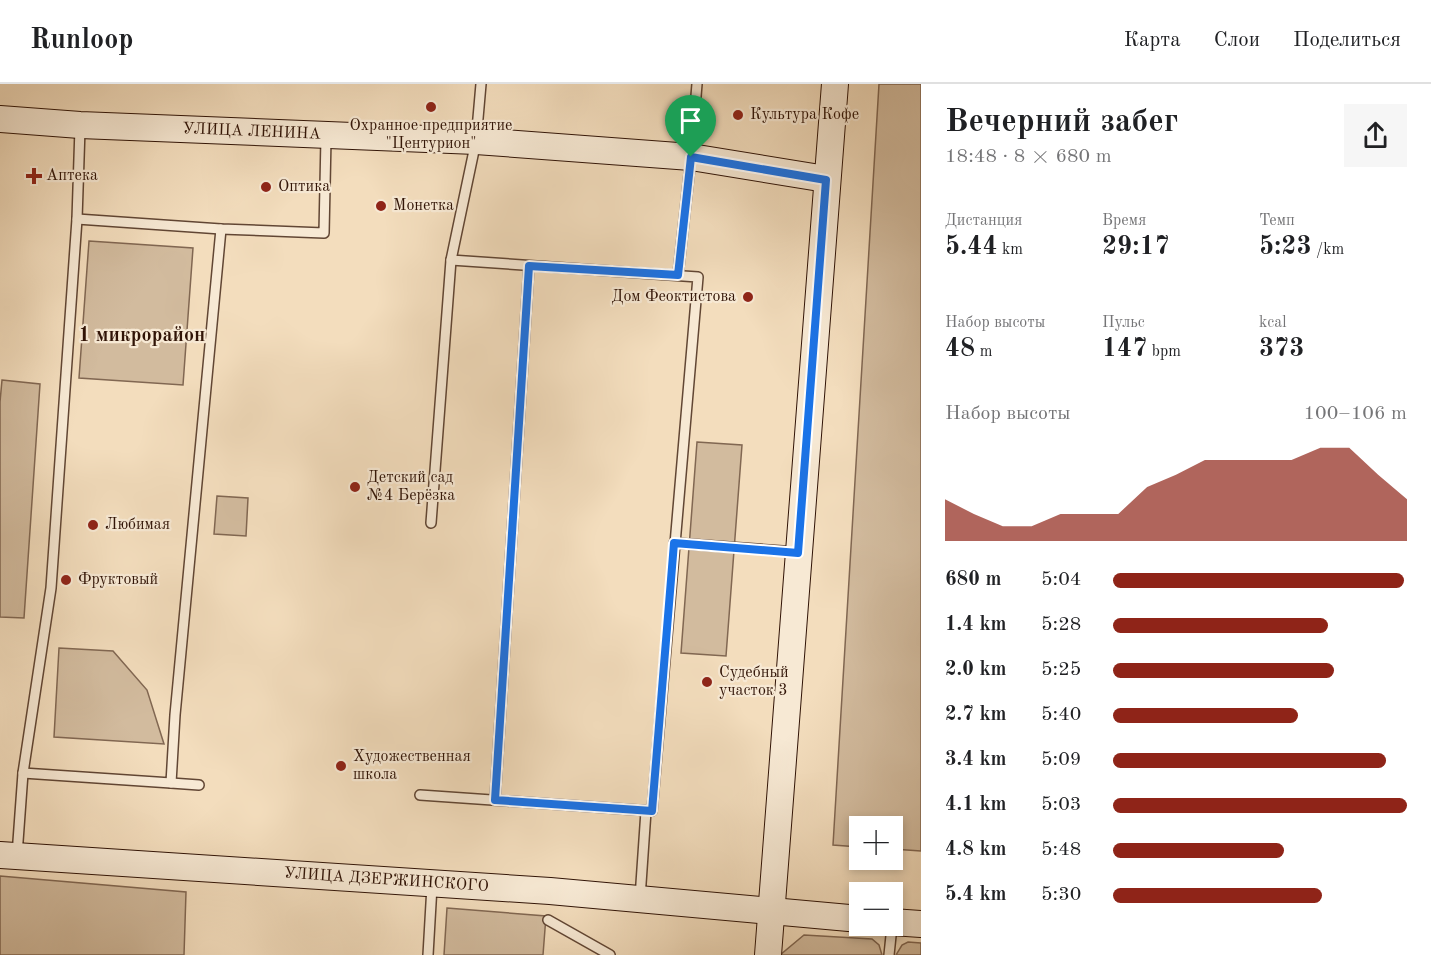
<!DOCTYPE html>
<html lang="ru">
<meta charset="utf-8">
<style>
body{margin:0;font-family:"Old Standard TT",serif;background:#f6f6f6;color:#202124;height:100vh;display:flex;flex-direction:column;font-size:22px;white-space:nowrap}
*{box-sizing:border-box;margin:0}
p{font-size:20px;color:#757577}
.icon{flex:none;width:33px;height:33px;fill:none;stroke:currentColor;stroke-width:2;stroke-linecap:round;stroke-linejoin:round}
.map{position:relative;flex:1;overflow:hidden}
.sheet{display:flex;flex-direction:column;background:#fff;width:510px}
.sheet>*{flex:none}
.tools{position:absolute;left:849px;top:732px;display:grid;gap:12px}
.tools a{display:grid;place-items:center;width:54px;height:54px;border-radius:0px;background:#fff;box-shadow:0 3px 9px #0003;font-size:30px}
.pin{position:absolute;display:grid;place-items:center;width:51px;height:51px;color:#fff;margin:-62px -26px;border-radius:50% 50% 50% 0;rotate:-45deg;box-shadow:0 0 6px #0007}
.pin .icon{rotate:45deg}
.round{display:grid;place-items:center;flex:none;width:63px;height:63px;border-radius:0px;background:#f6f6f6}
.headline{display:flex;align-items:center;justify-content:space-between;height:102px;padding:0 24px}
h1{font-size:33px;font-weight:700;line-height:45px}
.figures{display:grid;grid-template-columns:repeat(3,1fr);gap:9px;height:102px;padding:6px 24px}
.figures div{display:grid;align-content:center}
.figures b{font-size:26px;font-weight:700}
.figures small{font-size:16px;font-weight:400}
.figures p{font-size:16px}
.chart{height:168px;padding:12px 24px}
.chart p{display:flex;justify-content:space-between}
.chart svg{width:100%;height:108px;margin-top:6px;fill:#8f2418;opacity:.7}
ul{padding:0 24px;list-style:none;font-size:20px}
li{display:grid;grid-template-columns:96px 72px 1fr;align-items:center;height:45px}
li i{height:15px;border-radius:8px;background:#8f2418}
header{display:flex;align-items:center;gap:36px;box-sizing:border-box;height:84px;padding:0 30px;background:#fff;border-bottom:2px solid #e0e0e0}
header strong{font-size:28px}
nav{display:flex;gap:33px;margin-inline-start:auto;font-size:21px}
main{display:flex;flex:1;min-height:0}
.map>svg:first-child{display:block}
</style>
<header>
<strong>Runloop</strong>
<nav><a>Карта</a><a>Слои</a><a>Поделиться</a></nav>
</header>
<main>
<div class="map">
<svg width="921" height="871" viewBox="0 0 921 871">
<rect width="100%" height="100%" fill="#f3ddbd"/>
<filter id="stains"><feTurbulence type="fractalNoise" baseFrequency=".00333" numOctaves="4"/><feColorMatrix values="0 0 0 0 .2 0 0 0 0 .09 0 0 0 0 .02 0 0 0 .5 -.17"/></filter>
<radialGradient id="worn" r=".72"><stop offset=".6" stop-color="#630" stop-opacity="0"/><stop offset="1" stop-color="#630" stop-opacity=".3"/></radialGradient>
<g fill="#d2bb9e" stroke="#816752" stroke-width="1.5">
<polygon points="879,0 921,0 921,767 893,765 892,742 860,742 859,763 833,761"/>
<polygon points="89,157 193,164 183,301 79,294"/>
<polygon points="2,296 40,300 24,534 0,533 0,318"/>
<polygon points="697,358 742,361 726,572 681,569"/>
<polygon points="217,412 248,414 246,452 214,450"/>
<polygon points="59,564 113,567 147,606 164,660 54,653"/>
<polygon points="0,792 186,808 184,871 0,871"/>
<polygon points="447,824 546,832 543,871 444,871"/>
<polygon points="804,851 872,855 879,861 882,871 780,871"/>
<polygon points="908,858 921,859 921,871 896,871 902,861"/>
</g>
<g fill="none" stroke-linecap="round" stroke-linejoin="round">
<defs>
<g id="lane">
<polyline points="77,135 221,145 324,149 326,54"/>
<polyline points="678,191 691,73 697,0"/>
<polyline points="431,439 451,176"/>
<polyline points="674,459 797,468"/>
<polyline points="23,689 171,699 175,631 221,145"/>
<polyline points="171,699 199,701"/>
<polyline points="420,711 652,727 698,193 451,176 476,57 481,0"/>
<polyline points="495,716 529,182"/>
<polyline points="17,771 23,689 51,504 77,135 80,44"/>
<polyline points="640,814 646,727"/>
<polyline points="548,836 610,871"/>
<polyline points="428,871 432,802"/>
<polyline points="889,871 892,842"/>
</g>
<g id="secondary">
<path id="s1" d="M0,35L80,41L476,57L691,73L826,95"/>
<path id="s2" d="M0,771L550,807L860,835"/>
<polyline points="892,838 921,840"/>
<polyline points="768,871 835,0"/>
</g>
</defs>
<use href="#lane" stroke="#614634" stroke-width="12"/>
<use href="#secondary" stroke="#301306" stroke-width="28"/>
<use href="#lane" stroke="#f7e9d4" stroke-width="9"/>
<use href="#secondary" stroke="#f7e9d4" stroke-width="26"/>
</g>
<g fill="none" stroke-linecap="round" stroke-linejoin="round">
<defs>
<polygon id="route" points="691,73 826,96 798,469 674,459 652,727 495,716 529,182 678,191"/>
</defs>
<use href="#route" stroke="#fff" stroke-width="12"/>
<use href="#route" stroke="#1a73e8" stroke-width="8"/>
</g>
<g fill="#8f2418" stroke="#f7e9d4" stroke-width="2">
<circle cx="431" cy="23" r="6"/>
<circle cx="738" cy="31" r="6"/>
<path d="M31 83h6v6h6v6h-6v6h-6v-6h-6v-6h6z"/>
<circle cx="266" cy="103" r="6"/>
<circle cx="381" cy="122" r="6"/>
<circle cx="748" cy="213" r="6"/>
<circle cx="355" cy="403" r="6"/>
<circle cx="93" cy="441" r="6"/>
<circle cx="66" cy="496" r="6"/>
<circle cx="707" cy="598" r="6"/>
<circle cx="341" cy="682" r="6"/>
</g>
<g text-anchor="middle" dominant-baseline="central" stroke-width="4.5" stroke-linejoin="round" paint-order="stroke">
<g font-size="16" fill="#301306" stroke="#f7e9d4" text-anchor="start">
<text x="750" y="31">Культура Кофе</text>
<text x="431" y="42" text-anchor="middle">Охранное предприятие<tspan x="431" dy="18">"Центурион"</tspan></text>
<text x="46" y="92">Аптека</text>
<text x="278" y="103">Оптика</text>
<text x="393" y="122">Монетка</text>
<text x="736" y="213" text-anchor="end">Дом Феоктистова</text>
<text x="367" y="394">Детский сад<tspan x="367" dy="18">№4 Берёзка</tspan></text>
<text x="105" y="441">Любимая</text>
<text x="78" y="496">Фруктовый</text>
<text x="719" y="589">Судебный<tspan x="719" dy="18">участок 3</tspan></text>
<text x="353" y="673">Художественная<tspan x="353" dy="18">школа</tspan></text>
</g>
<g font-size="16" fill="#301306" stroke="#f7e9d4">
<text stroke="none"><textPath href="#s1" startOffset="252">УЛИЦА ЛЕНИНА</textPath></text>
<text stroke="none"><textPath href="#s2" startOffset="387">УЛИЦА ДЗЕРЖИНСКОГО</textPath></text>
</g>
<g font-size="20" font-weight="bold" fill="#301306" stroke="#f7e9d4">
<text x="142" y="252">1 микрорайон</text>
</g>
</g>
<rect width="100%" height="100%" filter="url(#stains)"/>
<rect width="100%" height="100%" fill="url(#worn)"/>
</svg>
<div class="tools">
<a>+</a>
<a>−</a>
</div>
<div class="pin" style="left:691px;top:73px;background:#1e9e55"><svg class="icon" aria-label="arrive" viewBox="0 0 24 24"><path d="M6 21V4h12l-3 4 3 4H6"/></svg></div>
</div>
<section class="sheet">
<div class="headline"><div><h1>Вечерний забег</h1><p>18:48 · 8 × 680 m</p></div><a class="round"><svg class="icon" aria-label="share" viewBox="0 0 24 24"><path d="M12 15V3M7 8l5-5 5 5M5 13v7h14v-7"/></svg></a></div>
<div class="figures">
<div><p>Дистанция</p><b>5.44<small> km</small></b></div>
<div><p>Время</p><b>29:17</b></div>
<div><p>Темп</p><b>5:23<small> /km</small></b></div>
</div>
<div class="figures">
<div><p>Набор высоты</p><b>48<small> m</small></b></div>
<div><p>Пульс</p><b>147<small> bpm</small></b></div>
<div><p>kcal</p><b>373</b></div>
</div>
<div class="chart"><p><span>Набор высоты</span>100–106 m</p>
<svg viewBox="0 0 160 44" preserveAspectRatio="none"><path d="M0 44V27L10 33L20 38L30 38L40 33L50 33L60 33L70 22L80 17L90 11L100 11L110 11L120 11L130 6L140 6L150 17L160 27V44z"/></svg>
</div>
<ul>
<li><b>680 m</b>5:04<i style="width:99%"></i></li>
<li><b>1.4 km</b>5:28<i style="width:73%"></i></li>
<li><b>2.0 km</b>5:25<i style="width:75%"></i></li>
<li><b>2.7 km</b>5:40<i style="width:63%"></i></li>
<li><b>3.4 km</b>5:09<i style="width:93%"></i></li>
<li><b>4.1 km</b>5:03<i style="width:100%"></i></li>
<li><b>4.8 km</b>5:48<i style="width:58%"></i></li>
<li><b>5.4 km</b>5:30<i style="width:71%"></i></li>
</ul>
</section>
</main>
